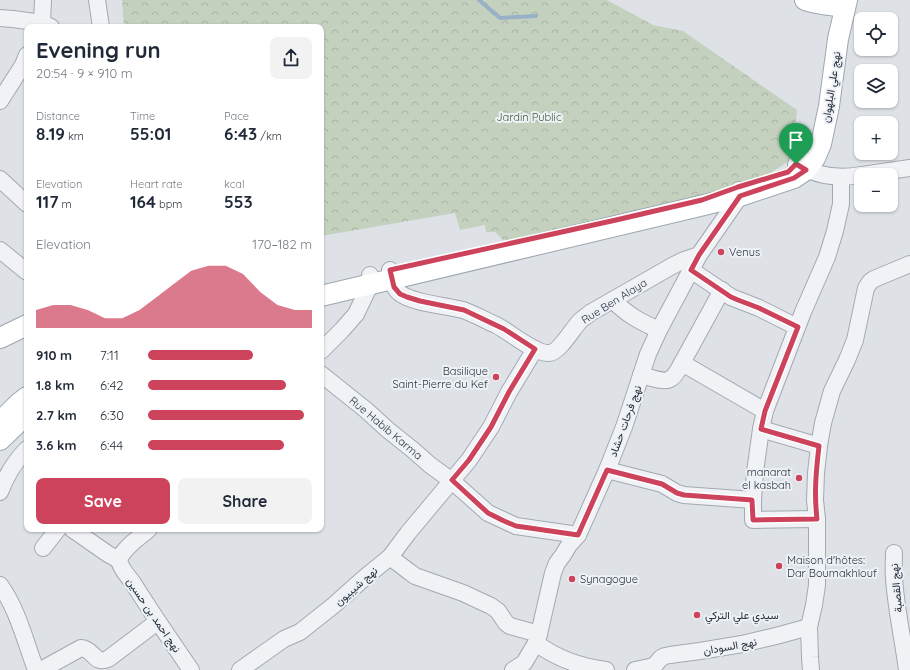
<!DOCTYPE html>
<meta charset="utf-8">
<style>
body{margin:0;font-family:Quicksand,Vazirmatn,sans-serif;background:#f2f2f3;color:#1f2937;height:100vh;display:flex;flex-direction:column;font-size:15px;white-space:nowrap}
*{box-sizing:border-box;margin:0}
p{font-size:13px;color:#747a83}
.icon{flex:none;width:22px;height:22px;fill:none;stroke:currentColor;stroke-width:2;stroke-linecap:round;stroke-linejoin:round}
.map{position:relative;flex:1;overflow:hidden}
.sheet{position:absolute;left:24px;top:24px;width:300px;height:508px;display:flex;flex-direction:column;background:#fff;border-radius:8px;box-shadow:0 1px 3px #0004}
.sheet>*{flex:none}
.controls{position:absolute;left:854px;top:12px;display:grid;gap:8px}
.controls a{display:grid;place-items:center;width:44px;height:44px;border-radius:8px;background:#fff;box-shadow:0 1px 3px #0004;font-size:20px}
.pin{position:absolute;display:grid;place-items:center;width:34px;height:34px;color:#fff;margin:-41px -17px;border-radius:50% 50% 50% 0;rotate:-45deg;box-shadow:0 0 4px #0007}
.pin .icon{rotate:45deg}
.round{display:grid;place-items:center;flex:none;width:42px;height:42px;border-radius:8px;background:#f2f2f3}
.overview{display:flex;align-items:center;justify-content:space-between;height:68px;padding:0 12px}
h1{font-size:22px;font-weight:700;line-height:30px}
.metrics{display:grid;grid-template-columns:repeat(3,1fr);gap:6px;height:68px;padding:4px 12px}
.metrics div{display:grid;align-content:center}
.metrics b{font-size:17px;font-weight:700}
.metrics small{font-size:11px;font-weight:400}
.metrics p{font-size:11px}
.chart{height:112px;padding:8px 12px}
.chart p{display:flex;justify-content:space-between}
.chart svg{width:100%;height:72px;margin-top:4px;fill:#cd435c;opacity:.7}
.cta{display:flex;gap:8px;margin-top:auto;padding:8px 12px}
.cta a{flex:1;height:46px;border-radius:8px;background:#cd435c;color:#fff;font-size:16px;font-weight:700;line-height:46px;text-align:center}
.cta a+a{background:#f2f2f3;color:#1f2937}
ul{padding:0 12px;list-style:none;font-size:13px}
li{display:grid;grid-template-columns:64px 48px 1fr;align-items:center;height:30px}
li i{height:10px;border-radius:5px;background:#cd435c}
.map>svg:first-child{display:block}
</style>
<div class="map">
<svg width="910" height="670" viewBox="0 0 910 670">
<defs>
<pattern id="forest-crowns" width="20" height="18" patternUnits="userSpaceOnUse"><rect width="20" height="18" fill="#c4d1bf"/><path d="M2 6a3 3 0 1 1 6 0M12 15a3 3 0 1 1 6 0" fill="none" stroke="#a8b4a5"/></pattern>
</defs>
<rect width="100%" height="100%" fill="#dee2e7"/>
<polygon fill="url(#forest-crowns)" points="122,0 607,0 653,25 683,31 797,110 792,159 769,174 677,204 504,241 495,232 486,232 485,225 460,230 455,213 321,236 321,27 124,27"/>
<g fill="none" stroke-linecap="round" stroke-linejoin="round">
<polyline stroke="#99b1c7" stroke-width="4" points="479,0 500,18 536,16"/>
<defs>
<g id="minor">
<polyline points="97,0 101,27"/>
<polyline points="0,18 13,19 42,23 51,27"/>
<polyline points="40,27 42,23 43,0"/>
<polyline points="0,101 23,65 27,55"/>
<path d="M796,164C816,176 838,179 861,175"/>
<polyline points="862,175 910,168"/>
<polyline points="0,179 27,204"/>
<polyline points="0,250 27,272"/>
<path d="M390,270C392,279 393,289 401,294C416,304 445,305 463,310C474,314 485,320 496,325C510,332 535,354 549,353C559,353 573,328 580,321C583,318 587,316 590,313L672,266L684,260L699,255"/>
<polyline points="691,270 731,297 759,308 797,327"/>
<path d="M613,300C627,315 641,322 659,330"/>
<polyline points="321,351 342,330 356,314 370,285 370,275"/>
<polyline points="682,363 722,290"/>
<polyline points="321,374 366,410 388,430 413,450 430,465 452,481 488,513 516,526 578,535"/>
<path d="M641,375C648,377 665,383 670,379C676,376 679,368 682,363L765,411"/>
<polyline points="761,429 819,446"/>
<polyline points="607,470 662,484 677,493 684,495 753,500"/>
<path d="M0,492C6,476 15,461 27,449"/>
<polyline points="817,519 753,520 753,500 755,472 761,429 765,411 803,312 827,257 835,231 841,204 841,177"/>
<polyline points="72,529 108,554 119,560"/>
<polyline points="43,548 58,529"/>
<path d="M894,553C894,561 893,569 894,578C896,609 903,639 907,670"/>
<polyline points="390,557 407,570 415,576 463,593 491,606 498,611 506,623 510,626 539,634"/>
<path d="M119,560C120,568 128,576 133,583C152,613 171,641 191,670"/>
<path d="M119,560C124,547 139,538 149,529"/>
<path d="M0,585C18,610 25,641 36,670"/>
<path d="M536,643C556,658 581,667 606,670"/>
<polyline points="654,666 661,658 665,656 670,655 700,651 742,644 776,636 809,627"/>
<path d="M41,670L81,648C94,649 94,665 108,659L157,622"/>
<polyline points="240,670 284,639 300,632 334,605 363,579 390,557 408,533 469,460 491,427 509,392 535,349"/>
<polyline points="513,670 524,663 536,643 539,634 553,573 557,563 563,555 569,545 578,535 607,470 624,427 648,354 659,330 699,255 740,196 739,190"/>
<polyline points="635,670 654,666"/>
<polyline points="811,670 810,657 809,627 814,605 817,585 817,519 815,500 816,473 819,446 823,423 832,391 847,360 855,340 866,288 870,282 874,279 910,264"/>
</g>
<g id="major">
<path d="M805,0C818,5 832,5 845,7"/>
<polyline points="321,296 704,205 740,196 794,178 806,170 815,158 821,144 829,106 838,39 847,0"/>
<polyline points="0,338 27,325"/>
<polyline points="3,419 18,404 27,397"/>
<polyline points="0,440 27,414"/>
</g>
</defs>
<use href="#minor" stroke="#a3a9b1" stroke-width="18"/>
<use href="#major" stroke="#9da7b3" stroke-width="22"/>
<use href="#minor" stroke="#f0f2f6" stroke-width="16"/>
<use href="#major" stroke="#fff" stroke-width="20"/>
</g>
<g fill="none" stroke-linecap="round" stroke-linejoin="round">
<defs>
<path id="route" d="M796,164L806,170L794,178L740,196L699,255L691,270L731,297L738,300L759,308L798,327L765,411L761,429L819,446C816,472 814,493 817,519L753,520L752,500L684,495L677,493L662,484L607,470L578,535L516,526L504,521L488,513L452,480L469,460L491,427L509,392L535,349L504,329L464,310L420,301L407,297L400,294L394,287L390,270L616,220L702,200L738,187L788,172Z"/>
</defs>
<use href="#route" stroke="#fff" stroke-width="8"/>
<use href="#route" stroke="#cd435c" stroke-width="5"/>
</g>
<g fill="#cd435c" stroke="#edf1f5" stroke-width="1.5">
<circle cx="721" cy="252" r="4"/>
<circle cx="496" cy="377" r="4"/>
<circle cx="799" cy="478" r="4"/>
<circle cx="779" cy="566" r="4"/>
<circle cx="572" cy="579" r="4"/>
<circle cx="697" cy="615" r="4"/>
</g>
<g text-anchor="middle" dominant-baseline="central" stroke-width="4" stroke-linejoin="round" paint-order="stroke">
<g font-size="11" fill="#27303e" stroke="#edf1f5">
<text transform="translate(831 87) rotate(-81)">نهج علي البلهوان</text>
<text transform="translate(614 301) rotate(-32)">Rue Ben Alaya</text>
<text transform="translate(625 421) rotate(-70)">نهج فرحات حشاد</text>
<text transform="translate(386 428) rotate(40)">Rue Habib Karma</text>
<text transform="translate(356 586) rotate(-41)">نهج شيبيون</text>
<text transform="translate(896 588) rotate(-95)">نهج القصبة</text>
<text transform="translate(154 615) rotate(56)">نهج احمد بن حسين</text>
<text transform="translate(730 646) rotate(-10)">نهج السودان</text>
</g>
<g font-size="11" fill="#3d5a35" stroke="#edf1f5">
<text x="529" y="117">Jardin Public</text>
</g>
<g font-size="11" fill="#27303e" stroke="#edf1f5" text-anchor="start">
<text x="729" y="252">Venus</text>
<text x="488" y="371" text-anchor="end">Basilique<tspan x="488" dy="13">Saint-Pierre du Kef</tspan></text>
<text x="791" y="472" text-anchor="end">manarat<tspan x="791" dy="13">el kasbah</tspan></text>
<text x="787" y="560">Maison d'hôtes:<tspan x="787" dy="13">Dar Boumakhlouf</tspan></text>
<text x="580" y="579">Synagogue</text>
<text x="705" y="615">سيدي علي التركي</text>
</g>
</g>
</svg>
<div class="controls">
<a><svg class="icon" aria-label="locate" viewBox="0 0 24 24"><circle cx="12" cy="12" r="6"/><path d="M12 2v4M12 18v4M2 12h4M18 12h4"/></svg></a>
<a><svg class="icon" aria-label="layers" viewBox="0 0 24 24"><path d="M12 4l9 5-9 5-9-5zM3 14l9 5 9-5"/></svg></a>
<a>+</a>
<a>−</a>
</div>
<div class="pin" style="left:796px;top:164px;background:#1e9e55"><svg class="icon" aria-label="arrive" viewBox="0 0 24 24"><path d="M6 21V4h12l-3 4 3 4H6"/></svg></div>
<section class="sheet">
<div class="overview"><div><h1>Evening run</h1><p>20:54 · 9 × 910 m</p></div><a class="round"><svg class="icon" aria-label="share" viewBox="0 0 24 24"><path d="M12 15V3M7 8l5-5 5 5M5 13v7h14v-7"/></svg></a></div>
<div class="metrics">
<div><p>Distance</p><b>8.19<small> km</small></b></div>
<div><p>Time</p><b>55:01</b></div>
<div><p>Pace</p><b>6:43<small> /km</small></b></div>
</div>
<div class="metrics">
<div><p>Elevation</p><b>117<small> m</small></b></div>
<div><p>Heart rate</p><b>164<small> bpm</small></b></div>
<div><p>kcal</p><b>553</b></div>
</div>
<div class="chart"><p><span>Elevation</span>170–182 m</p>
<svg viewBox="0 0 160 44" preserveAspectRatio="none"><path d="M0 44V33L10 30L20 30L30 33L40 38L50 38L60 33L70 25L80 17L90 9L100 6L110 6L120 11L130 22L140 30L150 33L160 33V44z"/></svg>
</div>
<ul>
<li><b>910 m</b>7:11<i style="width:64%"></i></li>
<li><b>1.8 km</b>6:42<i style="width:84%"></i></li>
<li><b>2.7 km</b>6:30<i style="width:95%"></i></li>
<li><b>3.6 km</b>6:44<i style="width:83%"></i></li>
</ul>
<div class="cta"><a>Save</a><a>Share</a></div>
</section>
</div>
